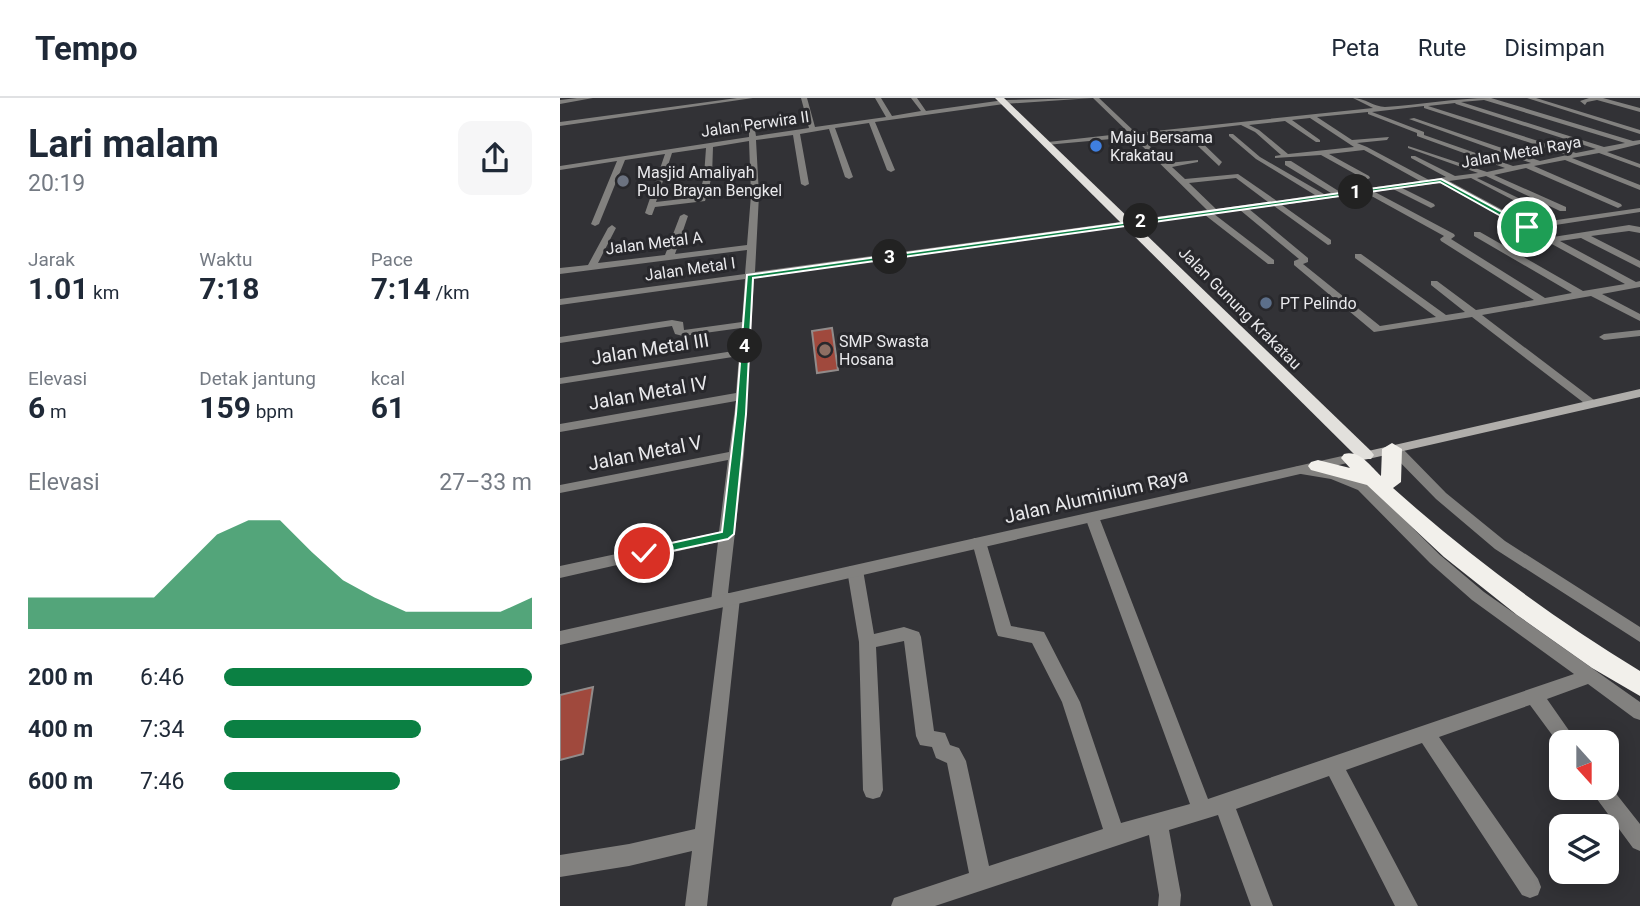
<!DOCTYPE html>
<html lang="id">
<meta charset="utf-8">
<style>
body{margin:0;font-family:Roboto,sans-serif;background:#f6f6f7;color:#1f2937;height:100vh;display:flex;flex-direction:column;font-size:26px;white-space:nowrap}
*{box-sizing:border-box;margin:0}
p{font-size:23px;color:#747a83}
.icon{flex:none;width:38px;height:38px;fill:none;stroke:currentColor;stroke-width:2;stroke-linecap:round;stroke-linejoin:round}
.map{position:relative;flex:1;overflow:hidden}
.side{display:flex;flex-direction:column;background:#fff;width:560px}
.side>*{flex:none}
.needle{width:46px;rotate:159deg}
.fabs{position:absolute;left:989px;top:632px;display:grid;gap:14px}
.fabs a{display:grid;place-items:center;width:70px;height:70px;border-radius:14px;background:#fff;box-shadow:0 4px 18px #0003;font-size:35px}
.pin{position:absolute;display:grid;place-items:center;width:60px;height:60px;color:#fff;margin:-30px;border:4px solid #fff;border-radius:50%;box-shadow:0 2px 7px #0007}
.km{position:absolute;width:35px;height:35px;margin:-18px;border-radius:50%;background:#222;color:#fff;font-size:19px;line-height:35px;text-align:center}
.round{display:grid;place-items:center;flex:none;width:74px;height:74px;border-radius:14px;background:#f6f6f7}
.headline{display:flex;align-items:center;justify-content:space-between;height:119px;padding:0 28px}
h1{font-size:38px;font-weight:700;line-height:52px}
.stats{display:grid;grid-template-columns:repeat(3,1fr);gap:10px;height:119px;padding:7px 28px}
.stats div{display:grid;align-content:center}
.stats b{font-size:30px;font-weight:700}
.stats small{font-size:19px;font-weight:400}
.stats p{font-size:19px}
.chart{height:196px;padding:14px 28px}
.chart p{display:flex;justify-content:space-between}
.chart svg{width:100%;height:126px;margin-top:7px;fill:#0b8043;opacity:.7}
ul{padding:0 28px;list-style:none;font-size:23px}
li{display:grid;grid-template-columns:112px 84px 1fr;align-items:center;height:52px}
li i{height:18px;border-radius:9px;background:#0b8043}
header{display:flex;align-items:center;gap:42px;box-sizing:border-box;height:98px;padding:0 35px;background:#fff;border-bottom:2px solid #e0e1e3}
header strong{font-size:33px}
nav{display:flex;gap:38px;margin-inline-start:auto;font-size:24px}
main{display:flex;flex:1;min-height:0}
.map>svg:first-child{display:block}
</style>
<header>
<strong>Tempo</strong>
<nav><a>Peta</a><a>Rute</a><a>Disimpan</a></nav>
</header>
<main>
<section class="side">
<div class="headline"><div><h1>Lari malam</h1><p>20:19</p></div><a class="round"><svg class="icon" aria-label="share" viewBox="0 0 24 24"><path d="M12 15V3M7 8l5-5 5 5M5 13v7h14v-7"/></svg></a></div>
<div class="stats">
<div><p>Jarak</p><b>1.01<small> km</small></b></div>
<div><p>Waktu</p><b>7:18</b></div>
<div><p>Pace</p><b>7:14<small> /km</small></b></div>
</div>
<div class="stats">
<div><p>Elevasi</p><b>6<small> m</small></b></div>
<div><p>Detak jantung</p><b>159<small> bpm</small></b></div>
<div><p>kcal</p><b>61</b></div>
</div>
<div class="chart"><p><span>Elevasi</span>27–33 m</p>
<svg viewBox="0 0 160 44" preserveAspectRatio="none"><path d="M0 44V33L10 33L20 33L30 33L40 33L50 22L60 11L70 6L80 6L90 17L100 27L110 33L120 38L130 38L140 38L150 38L160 33V44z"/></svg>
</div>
<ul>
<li><b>200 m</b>6:46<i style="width:100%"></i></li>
<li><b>400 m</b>7:34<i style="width:64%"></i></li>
<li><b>600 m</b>7:46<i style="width:57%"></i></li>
</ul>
</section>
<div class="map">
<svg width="1080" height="808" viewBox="0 0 1080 808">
<rect width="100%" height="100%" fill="#323236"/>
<g fill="#a0493d" stroke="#918b8a" stroke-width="2">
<polygon points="272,230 278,272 257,275 252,233"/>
<polygon points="33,589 23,656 0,662 0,597"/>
</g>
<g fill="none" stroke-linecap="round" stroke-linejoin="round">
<g fill="#82817f" fill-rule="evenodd">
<polygon points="17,0 33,0 0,6 0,2"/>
<polygon points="177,0 193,0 0,28 0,24"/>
<path d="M241,0H247L255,29L326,19L315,0H321L332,18L361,13L351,0H357L366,13L444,2L533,0L444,6L315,24L335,72L331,74L327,72L309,25L275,30L293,79L289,81L285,79L269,31L240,36L249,86L245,88L241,86L233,37L196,42L199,97L195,174L647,112L573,39L486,47L488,44L569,35L533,0H539L576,35L813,10L793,0C805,0 814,9 825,9C860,7 895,0 931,0L1073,43L1080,42V46L1047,54L1080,66V70L1039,55L1012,60L1080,87V92L1005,62L974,68L1061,106L1062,108L1058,110L966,70L934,77L1006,109V113H1000L926,78L917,80L983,112L976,114L911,80L889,83L969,126L1080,110V114L976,130L993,139L1069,127L1080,129V135L1069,133L1031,138L1080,163V170L1021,140L1000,143L1076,184L1080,183V189L1042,196L1080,216V223L1031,198L922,217L1038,305L1032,309L1028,308L912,219L814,234L734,167V163L739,161L680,112L654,116L714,162V166H708L645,117L194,180L184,356L168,495L178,496L180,500L147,808H125L132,753L69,768L0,779V757L69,746L135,731L163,508L153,507L151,503L158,444L0,480V468L159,434L168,362L0,395V387L169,354L176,303L0,334V326L176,295L179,258L0,286V280L180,252L181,230L123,238L115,236L112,228L0,245V239L112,222L123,224L124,232L182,224L185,181L0,207V201L185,176L187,152L0,176V170L28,167L48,130L52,127L56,130L38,165L105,157L120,118L124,116L128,118L115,156L187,147L191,97L189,43L153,49L152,78L145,103L95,109L92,117H89L85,115L105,56L65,62L39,126L35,128L31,126L57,63L0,72V68L189,39V29L168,30L170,27L194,26L196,38L249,30ZM924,2L1065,45L1044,49L901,4ZM895,5L896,6L1036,51L1016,55L868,8ZM864,8V10L1007,57L980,63L854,20L849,21L971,65L953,68L864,37V34L812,14ZM808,14V16L857,35V38L945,70L927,74L848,48V50L918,75L895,78L855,58H851V60L886,79L869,82L807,49L797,45L827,42L829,39L792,42L757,19ZM750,20L794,49L728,56L699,32L689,27L725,23L756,44H760V42L732,22ZM681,27L695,34L721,57L715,58V60L761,57L806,82L810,80L809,78L769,56L804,52L860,83L780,94L731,63H725V67L771,95L764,96L700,59L673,36H669V38L696,61L755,97L717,103L678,76L625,81L612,69L638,64V62L608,65L579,38L623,34L659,68L662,64L630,33ZM146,50L144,78L139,99L96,104L112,55ZM676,80L708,104L656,111L629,85ZM880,85L1065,186L1023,193L920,134H914V138L1012,195L985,200L891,141L895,138L894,136L815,94L833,91L871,110L875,108L874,106L842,90ZM806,95L884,138L880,141L881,143L974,202L916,212L877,183H871V187L905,214L886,217L801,156H795V160L876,219L820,228L743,166L748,164V160L689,111L714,108L768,147L771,146V142L722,107Z"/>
<polygon points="967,0 976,0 1080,32 1080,36"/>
<polygon points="1029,0 1043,0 1080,10 1080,14 1037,2 1027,4 1025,7 1020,3"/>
<polygon points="1080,232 1080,238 1044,242 1039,239 1044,236"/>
<polygon points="835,347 840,348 886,395 945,443 1080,529 1080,544 935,451 876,401 830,354 829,351 830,348"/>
<polygon points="740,368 779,374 808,386 880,457 924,494 1080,604 1080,622 1074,620 1028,586 987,601 1017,644 1001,644 1001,649 970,607 879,639 978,781 981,789 978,797 970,800 962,797 862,645 786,672 858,808 835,808 769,678 676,711 713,808 691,808 658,717 609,732 621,797 620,808 598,808 599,797 589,737 375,808 331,808 334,800 409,775 387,665 376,660 372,649 360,647 356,638 344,543 316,549 323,692 320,699 313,701 306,699 303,692 299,544 287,472 290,468 300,468 303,472 314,536 344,529 359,534 361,539 374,633 385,635 390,647 399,650 406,663 429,768 543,731 502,604 472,545 438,538 436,533 412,444 414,440 424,440 426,444 451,528 484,534 520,604 561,725 630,706 525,419 527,416 537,416 539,419 648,701 1014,576 912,502 870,465 798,392 771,381 735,375 733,372 735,369"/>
<polygon points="1046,683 1080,726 1080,753 1073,750 1034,697 1031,690 1046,690"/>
</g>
<polygon fill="#82817f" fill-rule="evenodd" points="791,356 796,357 798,360 796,363 0,547 0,533"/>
<polygon fill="#b0aeab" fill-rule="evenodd" points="1080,291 1080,299 795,364 788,360 795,356"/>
<polygon fill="#e2e0dc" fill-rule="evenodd" points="435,0 444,0 811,353 814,357 811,361 799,361"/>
<path fill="#f2f0eb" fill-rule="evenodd" d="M832,345L842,351L841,384L833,390C910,459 992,519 1080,573V598L1032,570L957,517L884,459L807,387L751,372L748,368L751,364L758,362L790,370L781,360L784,356C800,352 810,368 821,378L822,351Z"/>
</g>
<polygon fill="#0b8043" stroke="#fff" stroke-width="2" points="881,81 970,129 964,131 880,84 193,180 186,316 174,436 168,441 84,459 78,455 84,451 162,434 176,316 187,177"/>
<circle fill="#3f7fe0" stroke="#28282c" stroke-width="2.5" cx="536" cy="48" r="7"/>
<circle fill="#6b7280" stroke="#28282c" stroke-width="2.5" cx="63" cy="83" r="7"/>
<circle fill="#5c6f8a" stroke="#28282c" stroke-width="2.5" cx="706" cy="205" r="7"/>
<circle fill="#8d6e63" stroke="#28282c" stroke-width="2.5" cx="265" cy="252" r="7"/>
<g text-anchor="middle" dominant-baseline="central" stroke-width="6" stroke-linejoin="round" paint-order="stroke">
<g font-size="16" fill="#e9e9ec" stroke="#28282c">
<text transform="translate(195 26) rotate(-8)">Jalan Perwira II</text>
<text transform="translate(961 54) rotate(-10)">Jalan Metal Raya</text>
<text transform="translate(94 145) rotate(-7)">Jalan Metal A</text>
<text transform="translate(130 171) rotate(-8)">Jalan Metal I</text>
<text transform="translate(680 210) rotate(45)">Jalan Gunung Krakatau</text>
</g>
<g font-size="16" fill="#e9e9ec" stroke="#28282c" text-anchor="start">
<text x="550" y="39">Maju Bersama<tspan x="550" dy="18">Krakatau</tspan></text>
<text x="77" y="74">Masjid Amaliyah<tspan x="77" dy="18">Pulo Brayan Bengkel</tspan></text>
<text x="720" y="205">PT Pelindo</text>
<text x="279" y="243">SMP Swasta<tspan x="279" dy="18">Hosana</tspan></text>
</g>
<g font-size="19" fill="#e9e9ec" stroke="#28282c">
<text transform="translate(90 251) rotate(-9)">Jalan Metal III</text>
<text transform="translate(88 295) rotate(-10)">Jalan Metal IV</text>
<text transform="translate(85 355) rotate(-11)">Jalan Metal V</text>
<text transform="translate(536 398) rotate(-13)">Jalan Aluminium Raya</text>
</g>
</g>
</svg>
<div class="fabs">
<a><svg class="needle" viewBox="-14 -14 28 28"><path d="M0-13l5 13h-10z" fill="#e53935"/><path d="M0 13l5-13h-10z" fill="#747a83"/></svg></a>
<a><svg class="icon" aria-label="layers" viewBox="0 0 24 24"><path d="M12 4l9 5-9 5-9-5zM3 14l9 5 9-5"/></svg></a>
</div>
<div class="pin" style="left:967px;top:129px;background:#1e9e55"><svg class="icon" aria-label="arrive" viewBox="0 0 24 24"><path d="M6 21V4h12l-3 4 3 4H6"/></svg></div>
<div class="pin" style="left:84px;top:455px;background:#d93025"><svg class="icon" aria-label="check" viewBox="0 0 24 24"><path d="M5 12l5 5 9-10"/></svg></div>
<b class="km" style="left:796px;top:94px">1</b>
<b class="km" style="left:581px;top:123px">2</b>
<b class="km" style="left:330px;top:159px">3</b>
<b class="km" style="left:185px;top:248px">4</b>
</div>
</main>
